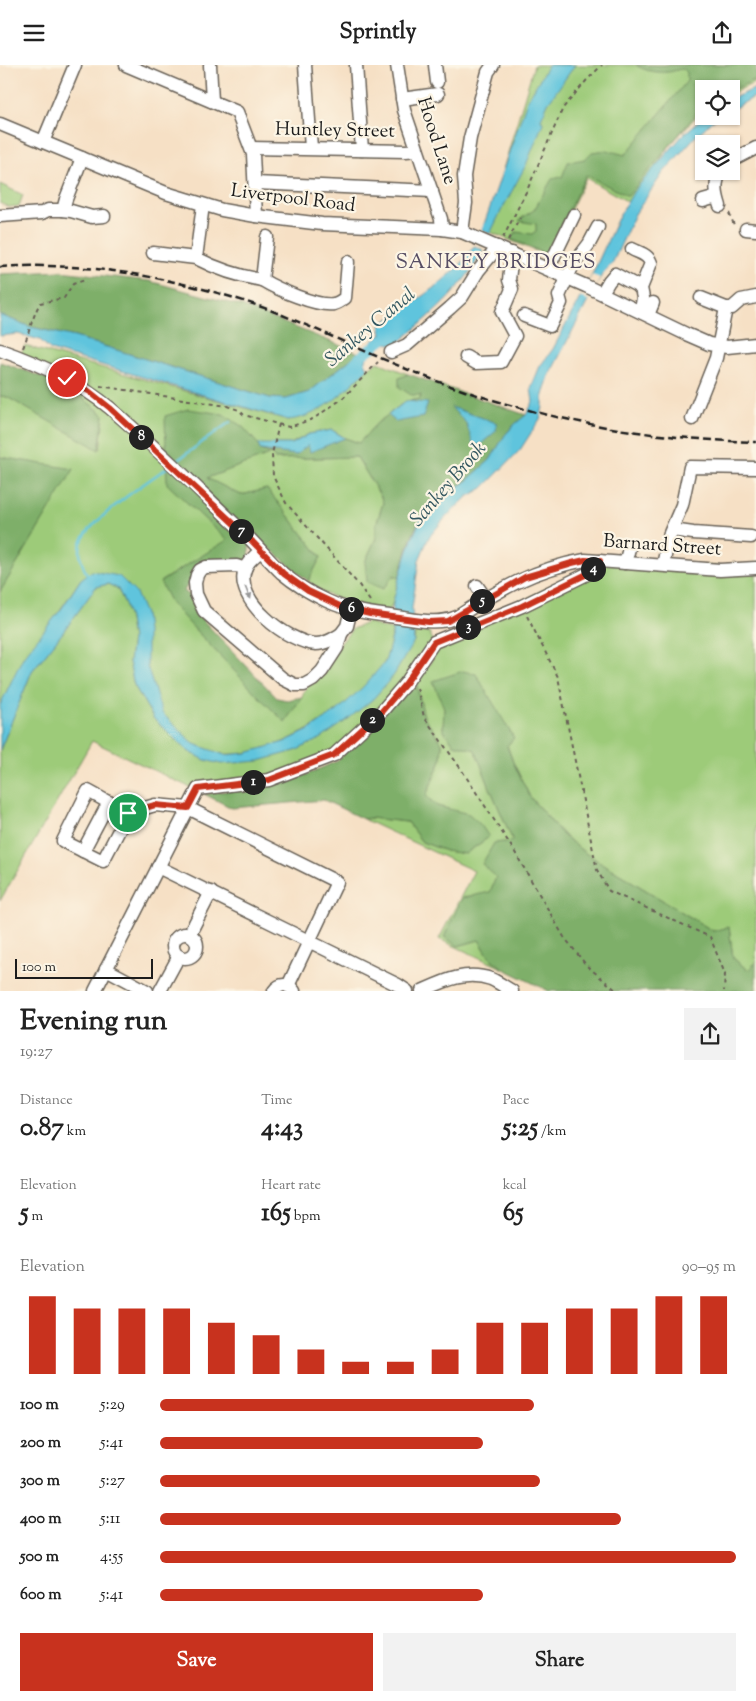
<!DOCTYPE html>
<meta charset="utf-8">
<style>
body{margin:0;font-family:"Sorts Mill Goudy",serif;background:#f2f2f2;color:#222;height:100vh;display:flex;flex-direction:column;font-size:19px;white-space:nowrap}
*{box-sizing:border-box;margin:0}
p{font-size:16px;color:#767676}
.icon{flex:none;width:28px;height:28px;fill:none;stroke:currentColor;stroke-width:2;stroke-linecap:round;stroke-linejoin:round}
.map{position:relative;height:926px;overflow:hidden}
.details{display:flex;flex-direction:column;background:#fff;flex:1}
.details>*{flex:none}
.tools{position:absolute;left:695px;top:15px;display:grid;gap:10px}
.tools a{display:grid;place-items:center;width:45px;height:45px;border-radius:0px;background:#fff;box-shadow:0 1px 4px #0004;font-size:25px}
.scale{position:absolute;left:15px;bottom:12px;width:138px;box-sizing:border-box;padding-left:5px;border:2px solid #1c1c1c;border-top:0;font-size:14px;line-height:18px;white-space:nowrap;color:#1c1c1c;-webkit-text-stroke:4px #fcf5e5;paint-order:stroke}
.pin{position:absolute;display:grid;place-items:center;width:42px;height:42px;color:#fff;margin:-21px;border:2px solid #fff;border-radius:50%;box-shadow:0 1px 5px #0007}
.km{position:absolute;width:25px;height:25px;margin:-12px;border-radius:50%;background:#222;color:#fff;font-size:14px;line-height:25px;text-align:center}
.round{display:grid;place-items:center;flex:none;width:52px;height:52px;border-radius:0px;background:#f2f2f2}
.overview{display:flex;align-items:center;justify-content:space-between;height:85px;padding:0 20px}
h1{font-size:28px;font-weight:700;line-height:38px}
.stats{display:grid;grid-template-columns:repeat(3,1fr);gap:8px;height:85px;padding:5px 20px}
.stats div{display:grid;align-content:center}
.stats b{font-size:25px;font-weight:700}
.stats small{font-size:14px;font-weight:400}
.stats p{font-size:14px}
.chart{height:140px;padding:10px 20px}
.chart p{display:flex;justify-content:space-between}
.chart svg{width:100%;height:90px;margin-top:5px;stroke:#c8321e;stroke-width:6}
.primary-button{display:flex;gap:10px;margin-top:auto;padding:10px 20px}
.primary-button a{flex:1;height:58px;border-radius:0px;background:#c8321e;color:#fff;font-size:20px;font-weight:700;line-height:58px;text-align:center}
.primary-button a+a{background:#f2f2f2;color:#222}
ul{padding:0 20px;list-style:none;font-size:16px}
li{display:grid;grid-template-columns:80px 60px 1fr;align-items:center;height:38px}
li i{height:12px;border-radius:6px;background:#c8321e}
header{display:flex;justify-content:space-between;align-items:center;height:65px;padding:0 20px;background:#fff;font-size:22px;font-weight:700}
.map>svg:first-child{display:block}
</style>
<header><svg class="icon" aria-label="menu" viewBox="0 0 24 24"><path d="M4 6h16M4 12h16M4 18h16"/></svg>Sprintly<svg class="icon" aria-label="share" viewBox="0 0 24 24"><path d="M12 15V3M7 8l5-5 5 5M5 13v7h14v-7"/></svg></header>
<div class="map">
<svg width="756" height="926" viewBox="0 0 756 926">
<rect width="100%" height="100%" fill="#fcf5e5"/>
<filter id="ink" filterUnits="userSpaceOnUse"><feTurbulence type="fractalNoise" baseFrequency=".02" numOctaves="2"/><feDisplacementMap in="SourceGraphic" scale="10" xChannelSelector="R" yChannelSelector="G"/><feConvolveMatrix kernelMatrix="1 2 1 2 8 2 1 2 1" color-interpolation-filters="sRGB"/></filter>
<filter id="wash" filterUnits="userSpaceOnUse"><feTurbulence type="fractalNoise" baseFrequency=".0096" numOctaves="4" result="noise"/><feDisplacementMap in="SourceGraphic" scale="20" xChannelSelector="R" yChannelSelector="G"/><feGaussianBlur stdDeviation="1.12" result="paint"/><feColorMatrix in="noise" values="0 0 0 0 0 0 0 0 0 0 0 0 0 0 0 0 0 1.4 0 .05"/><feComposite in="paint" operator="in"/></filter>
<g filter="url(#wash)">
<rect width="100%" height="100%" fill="#f6e0c5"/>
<g fill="#9dcb79" stroke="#5c744a">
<polygon points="534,0 756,0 756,17 731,29 731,24 704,24 704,43 671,79 630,138 586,113 548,191 485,165"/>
<polygon points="0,119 23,130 19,141 9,142 0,138"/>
<path d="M25,281L288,355L343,328L368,303L378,297L408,309L399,313L421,330L420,334L406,336L376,359L359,378L345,373L332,365L309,369L292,379H277L272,389L275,394L357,392L381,432L383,438L376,460V473L365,497L399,513L393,537L389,547L347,537L324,528L308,516L321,492L267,424L241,430L206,413L271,389L260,385L223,349L190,440L228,475L161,516L188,557L285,656L302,632L305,624L352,564L369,557L374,560L392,565C392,575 389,589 384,598C355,645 246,717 192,678C182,670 169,659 162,648C159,643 149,609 147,601C146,595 147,589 145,582C137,558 128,535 119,511L81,514C54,556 21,594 0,640V527L73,405L0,392V331L7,332L100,384L104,350L66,320L19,292Z"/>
<polygon points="600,496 756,503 756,896 749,906 733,893 729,862 713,866 585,788 563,770 530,732 513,697 507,680 444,643 443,665 454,679 475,684 490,723 513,776 490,827 458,881 479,875 490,893 504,904 439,874 474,806 363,754 370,753 407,757 422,777 446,786 465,789 489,772 452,746 437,741 426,731 441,695 442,678 424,652 417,624 420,610 433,594 437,584 435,581"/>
<polygon points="108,519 118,524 126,541 129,554 132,574 129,597 134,620 154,654 188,686 205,695 295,686 414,577 415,568 429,567 434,577 406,618 334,690 269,715 198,724 191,723 92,676 0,836 0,685 32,606 64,566 96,522"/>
</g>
<g fill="#7eaf69" stroke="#4d6642">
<path d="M636,0H756V14L731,26V24H704V39L628,131L586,110L547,189L511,174L516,167L532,169L536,166V159L519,156L523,152L534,145L552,114L562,112L568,97L585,94L592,87L607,85L625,90L687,16V8L684,4C677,4 673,7 668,7C657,8 644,6 636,0Z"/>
<polygon points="60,206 149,216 242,241 359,288 309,327 286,334 270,333 75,272 31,262 0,250 0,209"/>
<polygon points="0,297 66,320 104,350 99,385 7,332 0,331"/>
<path d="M408,309L526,350C518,357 510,363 504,372C499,379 495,388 490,395C471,417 438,429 422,452C410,469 405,493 399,513L394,510L383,524L367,517L365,497L376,473V460L383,438L381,432L357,392L275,394L272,389L207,413L241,430L267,424L321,492L308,516L262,477L249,482L250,496L198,502L184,526L196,535L198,550L277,633L287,635L302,632L285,657L259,632L188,557L171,538L160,517L227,475L167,419L165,351L188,344L223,349L243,362L258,379L260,385L272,389L309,369L332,365L345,373L359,378L376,359L406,336L420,334L421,330H411L399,322V313Z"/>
<polygon points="0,392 74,404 0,527"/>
<polygon points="463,606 476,609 514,673 507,681 513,697 530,732 563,770 585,788 713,866 729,862 733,893 749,906 756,896 756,926 549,926 504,904 490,893 479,875 458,881 444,872 462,833 490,827 496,812 482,799 494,778 513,776 490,723 475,685 454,679 443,665 444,643 433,616"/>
<polygon points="411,619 417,621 424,652 442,678 441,695 426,731 437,741 469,749 481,760 489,772 465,789 446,786 422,777 407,757 370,753 363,754 324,735 232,743 204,729 290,717 337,696"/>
</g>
<g fill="#5fc4dd" stroke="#3e707c">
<polygon points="548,0 575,0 548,38 541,54 543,58 526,100 500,148 490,169 482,165 527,36"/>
<polygon points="756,23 756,31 731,45 731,34"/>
<polygon points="704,51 721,51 712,56 694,73 663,108 635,149 613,197 600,213 549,311 543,330 543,342 540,354 520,385 483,423 467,432 447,451 429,472 419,495 412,543 414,576 394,610 373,634 347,655 322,673 295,686 259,696 221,699 205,695 188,686 154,654 134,620 129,597 132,574 129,554 126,541 118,524 108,519 96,522 64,566 32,606 0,685 0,640 23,592 62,543 81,514 92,506 119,511 136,528 145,549 147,566 147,601 162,648 194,679 225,690 246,688 284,677 309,665 337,646 363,622 385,597 392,572 393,537 399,513 412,474 422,451 439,435 464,418 490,395 505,370 515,359 526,350 533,337 531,323 540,301 553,284 592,210 617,155 634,126 683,70"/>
<path d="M475,181L483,185C462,226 430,251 396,280L385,278L380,282L371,278L382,269L380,260C408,241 437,223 461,199C466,194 469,186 475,181Z"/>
<path d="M0,250L31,262L75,272L270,333L286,334L309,327L359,288L367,292L365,298L368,303C346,325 322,352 288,355L51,285L40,275L18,269L0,271Z"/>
<polygon points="406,336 428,338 423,352 396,357 388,350"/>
<polygon points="451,342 497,358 496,366 481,379 474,381 466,358"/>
<polygon points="332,365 345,373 310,387 308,380 296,390 260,385 258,379 292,379 309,369"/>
</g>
<polygon fill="#f6e0c5" points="592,210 600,213 589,236 580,232"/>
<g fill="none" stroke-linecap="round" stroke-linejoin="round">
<g stroke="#5fc4dd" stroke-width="2.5">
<polyline points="175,397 230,357"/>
<path d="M88,511C82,501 78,490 81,478C88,456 148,416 168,402"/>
</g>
<polyline stroke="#5fc4dd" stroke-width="10" points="353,299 361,291 387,272"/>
</g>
</g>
<g filter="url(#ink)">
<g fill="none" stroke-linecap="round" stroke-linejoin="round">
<defs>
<g id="minor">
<polyline points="126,0 237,47 253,89 256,151"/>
<polyline points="210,0 212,36"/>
<polyline points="305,0 311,83"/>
<polyline points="356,0 362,85"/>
<polyline points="397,0 404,45 441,154 442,164"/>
<polyline points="435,0 437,17"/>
<polyline points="402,34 438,29"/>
<polyline points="0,59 166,128 222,145 256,151 322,159 442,164 462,167 586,221 686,269 709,279 727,282 756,279"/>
<polyline points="43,77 75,0"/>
<polyline points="251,83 406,86 417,85"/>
<polyline points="731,96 756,83"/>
<polyline points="255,118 432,126"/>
<polyline points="703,136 717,132"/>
<path d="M203,140L196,193C217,204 238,211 262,215L267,172"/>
<path d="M720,141C716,129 714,118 721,106"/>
<polyline points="63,145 66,134 82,93"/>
<polyline points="0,151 42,148 48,145 63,145 71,146 92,152 104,151"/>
<polyline points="746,164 756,165"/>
<polyline points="462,167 466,138 464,111 470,73 488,7 493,0"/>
<path d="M632,184C639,188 648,189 651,198L641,223L643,233L641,246"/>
<polyline points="153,188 196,193"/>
<polyline points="548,204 574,150"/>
<path d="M262,215C277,224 317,242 334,239C338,238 342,235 345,233L348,197"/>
<polyline points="602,228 609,216 615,209 641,223"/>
<polyline points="701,233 726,243 732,243 741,235 756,232"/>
<polyline points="648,250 653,238"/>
<polyline points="524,251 550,261 561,238 559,231 573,200 589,179 598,162"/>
<path d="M0,285C40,299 77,316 110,343C156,382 199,425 243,467C257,480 268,495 282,508C295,519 312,529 327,536C349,546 373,549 397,552C418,555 437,560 457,552C499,525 534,504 585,495L720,505L756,503"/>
<polyline points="391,287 407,280 450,243 462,232 478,206 498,182"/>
<polyline points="466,292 476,298 501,297 515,271 502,247 512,224 509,215 512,188"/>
<polyline points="692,354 716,293 726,243"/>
<polyline points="672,465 693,468 751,472"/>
<path d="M261,486C254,491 248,496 245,504C233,535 288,578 316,579C325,579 333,574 341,569"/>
<polyline points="625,498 630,480"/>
<polyline points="663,500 670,468 682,440 690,402 756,403"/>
<polyline points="245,504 237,501 206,502 200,505 197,510 195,518 196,529 204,546 283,614 295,620 304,620 313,615 322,606 337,583 341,569 347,561 351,544"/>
<polyline points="477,521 486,534"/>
<polyline points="128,748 88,726 63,776 103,796 128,748 155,740 188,743 337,817 288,921"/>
<polyline points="83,786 109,737"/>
<polyline points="158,802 398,920 407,926"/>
<circle cx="185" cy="881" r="12"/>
<polyline points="189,870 211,827"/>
<polyline points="106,904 147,926"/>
<polyline points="95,926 198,724 269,715 334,690 382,646 406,618 434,577 522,541 589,508 600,496"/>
<polyline points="160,926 179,891"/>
<path d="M274,926C280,918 288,918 294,926"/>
<path d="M422,926C444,916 466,905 491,914C498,917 505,922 512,926"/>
</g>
</defs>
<use href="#minor" stroke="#686157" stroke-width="15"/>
<g stroke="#686157" stroke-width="2" stroke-dasharray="4 4" stroke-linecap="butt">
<polyline points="729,148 735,162"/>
<polyline points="503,173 528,123 563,43 586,16 602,0"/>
<polyline points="508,175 520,153"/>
<path d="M23,283C29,268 32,253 40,238L64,233L73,219L85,215"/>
<polyline points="100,321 227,341 239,345 244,350 289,362 313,354 342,334 378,297"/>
<polyline points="279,359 272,389 273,411 286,438 359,520 372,539"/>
<polyline points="527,551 558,612 597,805 609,826 710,872 725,909 724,926"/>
<polyline points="417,623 424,652 461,704 513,784 564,872 587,901 617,926"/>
</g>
<use href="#minor" stroke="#fff" stroke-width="12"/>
<path stroke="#1c1c1c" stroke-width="2.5" stroke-dasharray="8 4" stroke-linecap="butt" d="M0,202C92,196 184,214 270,245C325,267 379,294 434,315C538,354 645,374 756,377"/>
</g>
<defs><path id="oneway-solid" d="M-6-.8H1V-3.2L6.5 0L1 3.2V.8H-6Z" transform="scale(1.25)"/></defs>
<use fill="#999" href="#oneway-solid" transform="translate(248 528) rotate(68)"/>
</g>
<g fill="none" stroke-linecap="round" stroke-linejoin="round" filter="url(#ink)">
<defs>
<polyline id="route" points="67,313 90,327 110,343 246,470 284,509 308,526 344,543 370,549 429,557 448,556 525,512 572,498 585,495 600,496 589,508 522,541 434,577 406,618 382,646 334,690 269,715 198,724 188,743 155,740 128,748"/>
</defs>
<use href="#route" stroke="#fff" stroke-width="10"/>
<use href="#route" stroke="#c8321e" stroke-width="6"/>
</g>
<g text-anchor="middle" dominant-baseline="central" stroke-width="4.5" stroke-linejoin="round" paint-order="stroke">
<g font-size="19" fill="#1c1c1c" stroke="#fcf5e5">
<text transform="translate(335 66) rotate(1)">Huntley Street</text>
<text transform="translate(436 76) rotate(72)">Hood Lane</text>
<text transform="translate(293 134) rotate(7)">Liverpool Road</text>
<text transform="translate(662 481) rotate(4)">Barnard Street</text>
</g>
<g font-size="20" font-style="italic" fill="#335760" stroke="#fcf5e5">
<text transform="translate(371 263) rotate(-40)">Sankey Canal</text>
<text transform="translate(449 420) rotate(-49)">Sankey Brook</text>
</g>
<g font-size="21" letter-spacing="1" fill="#574e64" stroke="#fcf5e5">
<text x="496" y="198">SANKEY BRIDGES</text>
</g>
</g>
</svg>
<div class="tools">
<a><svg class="icon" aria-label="locate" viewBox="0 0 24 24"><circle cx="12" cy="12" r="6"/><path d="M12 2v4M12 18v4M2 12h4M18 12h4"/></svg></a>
<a><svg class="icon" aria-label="layers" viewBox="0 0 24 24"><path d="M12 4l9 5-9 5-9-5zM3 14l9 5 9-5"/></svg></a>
</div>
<div class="scale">100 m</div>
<div class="pin" style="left:128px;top:748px;background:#1e9e55"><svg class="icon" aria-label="arrive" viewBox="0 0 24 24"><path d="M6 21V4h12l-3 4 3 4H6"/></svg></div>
<div class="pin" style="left:67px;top:313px;background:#d93025"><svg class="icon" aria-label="check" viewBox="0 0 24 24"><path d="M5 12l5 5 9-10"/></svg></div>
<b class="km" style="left:253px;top:717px">1</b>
<b class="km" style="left:372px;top:655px">2</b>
<b class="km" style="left:468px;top:562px">3</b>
<b class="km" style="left:593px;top:504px">4</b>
<b class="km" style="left:482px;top:536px">5</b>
<b class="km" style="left:351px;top:544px">6</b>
<b class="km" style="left:241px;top:466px">7</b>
<b class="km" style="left:141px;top:372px">8</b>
</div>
<section class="details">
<div class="overview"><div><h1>Evening run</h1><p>19:27</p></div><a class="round"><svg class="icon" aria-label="share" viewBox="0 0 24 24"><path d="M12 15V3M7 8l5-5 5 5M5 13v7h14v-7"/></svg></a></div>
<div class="stats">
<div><p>Distance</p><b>0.87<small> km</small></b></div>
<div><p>Time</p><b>4:43</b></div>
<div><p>Pace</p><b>5:25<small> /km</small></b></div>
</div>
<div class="stats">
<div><p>Elevation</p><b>5<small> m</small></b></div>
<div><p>Heart rate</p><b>165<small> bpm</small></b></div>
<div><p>kcal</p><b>65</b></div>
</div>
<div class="chart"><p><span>Elevation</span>90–95 m</p>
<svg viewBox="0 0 160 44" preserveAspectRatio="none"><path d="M5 44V6M15 44V12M25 44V12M35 44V12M45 44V19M55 44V25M65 44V32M75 44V38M85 44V38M95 44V32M105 44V19M115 44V19M125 44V12M135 44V12M145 44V6M155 44V6"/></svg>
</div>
<ul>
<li><b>100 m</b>5:29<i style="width:65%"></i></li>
<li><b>200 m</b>5:41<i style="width:56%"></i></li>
<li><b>300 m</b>5:27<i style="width:66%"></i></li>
<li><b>400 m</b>5:11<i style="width:80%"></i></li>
<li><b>500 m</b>4:55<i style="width:100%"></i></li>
<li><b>600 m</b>5:41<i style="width:56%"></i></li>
</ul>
<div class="primary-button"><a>Save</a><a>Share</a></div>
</section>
